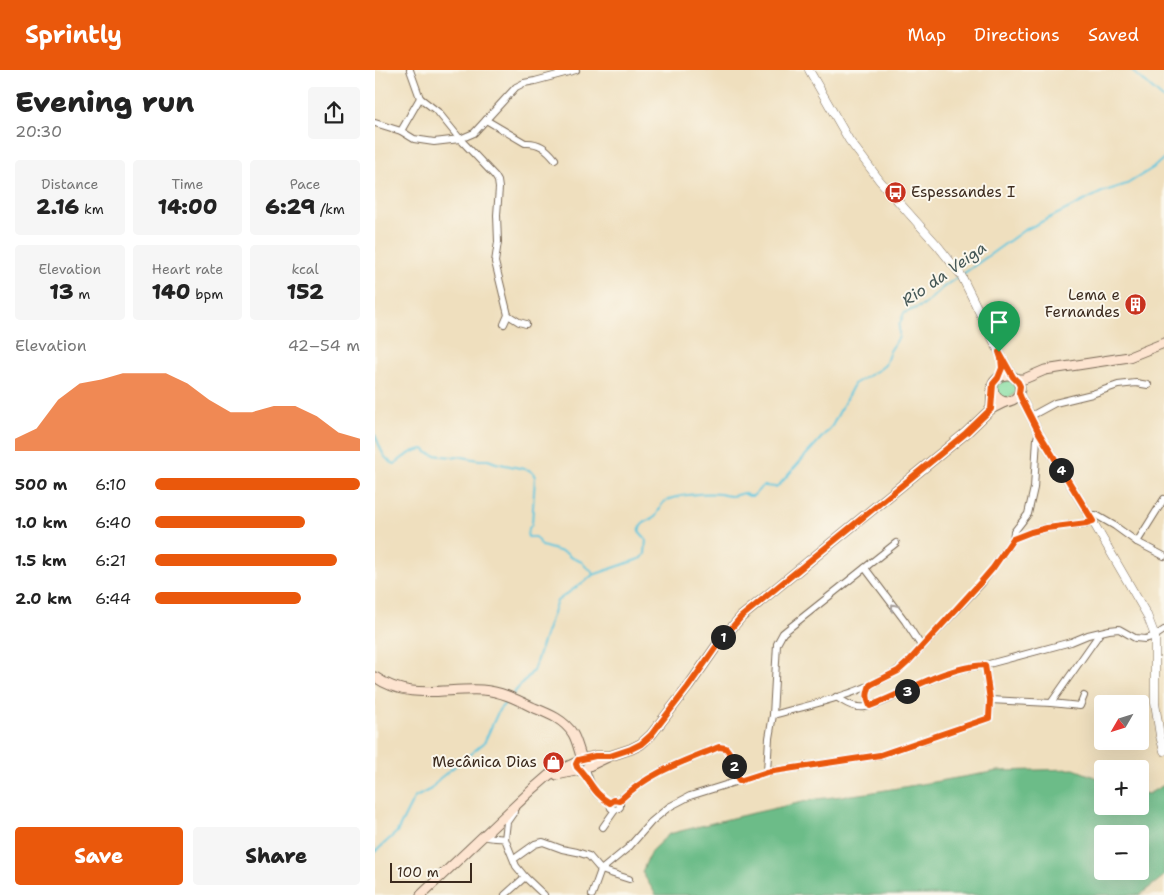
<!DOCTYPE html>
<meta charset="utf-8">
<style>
body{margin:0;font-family:"Shantell Sans",sans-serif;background:#f6f6f6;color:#222;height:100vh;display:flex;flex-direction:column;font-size:19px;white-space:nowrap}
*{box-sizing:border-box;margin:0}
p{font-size:16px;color:#767676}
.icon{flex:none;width:28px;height:28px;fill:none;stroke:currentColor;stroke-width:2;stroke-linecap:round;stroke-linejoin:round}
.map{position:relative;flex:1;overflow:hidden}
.panel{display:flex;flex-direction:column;background:#fff;width:375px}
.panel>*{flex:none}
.needle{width:32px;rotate:231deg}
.buttons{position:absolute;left:719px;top:625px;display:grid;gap:10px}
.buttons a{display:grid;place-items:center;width:55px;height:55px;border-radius:5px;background:#fff;box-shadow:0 5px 20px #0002;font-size:25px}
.scale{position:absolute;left:15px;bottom:12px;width:82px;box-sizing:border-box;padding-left:5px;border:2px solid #3b2a1e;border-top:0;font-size:14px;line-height:18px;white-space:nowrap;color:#3b2a1e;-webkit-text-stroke:4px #fbf7ec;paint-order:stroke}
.pin{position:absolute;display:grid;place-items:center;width:42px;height:42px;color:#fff;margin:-51px -21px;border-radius:50% 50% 50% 0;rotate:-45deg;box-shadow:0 0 5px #0007}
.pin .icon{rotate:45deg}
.km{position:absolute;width:25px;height:25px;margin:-12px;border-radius:50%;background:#222;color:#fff;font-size:14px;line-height:25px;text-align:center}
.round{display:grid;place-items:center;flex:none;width:52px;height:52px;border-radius:5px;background:#f6f6f6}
.summary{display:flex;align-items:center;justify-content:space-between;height:85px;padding:0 15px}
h1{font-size:28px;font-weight:800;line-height:38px}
.stats{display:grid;grid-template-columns:repeat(3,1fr);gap:8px;height:85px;padding:5px 15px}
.stats div{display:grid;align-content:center;border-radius:5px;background:#f6f6f6;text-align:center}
.stats b{font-size:21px;font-weight:800}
.stats small{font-size:14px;font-weight:400}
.stats p{font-size:14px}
.chart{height:140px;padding:10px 15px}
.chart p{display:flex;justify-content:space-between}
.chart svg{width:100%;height:90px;margin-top:5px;fill:#ea580c;opacity:.7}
.primary-button{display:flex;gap:10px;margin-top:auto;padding:10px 15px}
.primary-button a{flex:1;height:58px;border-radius:5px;background:#ea580c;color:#fff;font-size:20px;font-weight:800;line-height:58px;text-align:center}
.primary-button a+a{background:#f6f6f6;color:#222}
ul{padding:0 15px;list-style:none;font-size:16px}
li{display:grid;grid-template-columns:80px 60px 1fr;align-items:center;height:38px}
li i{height:12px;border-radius:6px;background:#ea580c}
header{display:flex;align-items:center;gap:30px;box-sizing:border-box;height:70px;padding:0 25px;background:#ea580c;color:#fff}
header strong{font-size:24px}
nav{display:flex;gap:28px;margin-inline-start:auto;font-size:18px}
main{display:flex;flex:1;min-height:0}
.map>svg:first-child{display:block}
</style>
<header>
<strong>Sprintly</strong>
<nav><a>Map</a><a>Directions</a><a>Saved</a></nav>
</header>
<main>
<section class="panel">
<div class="summary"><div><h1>Evening run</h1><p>20:30</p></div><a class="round"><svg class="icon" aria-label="share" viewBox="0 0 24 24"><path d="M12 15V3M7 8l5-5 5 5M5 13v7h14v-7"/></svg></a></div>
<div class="stats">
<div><p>Distance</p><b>2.16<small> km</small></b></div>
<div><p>Time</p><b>14:00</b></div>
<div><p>Pace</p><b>6:29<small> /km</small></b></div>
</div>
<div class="stats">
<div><p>Elevation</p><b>13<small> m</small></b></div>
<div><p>Heart rate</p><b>140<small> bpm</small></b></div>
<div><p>kcal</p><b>152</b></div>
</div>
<div class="chart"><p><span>Elevation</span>42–54 m</p>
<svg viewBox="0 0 160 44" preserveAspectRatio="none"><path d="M0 44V38L10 33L20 19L30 11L40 9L50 6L60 6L70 6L80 11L90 19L100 25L110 25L120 22L130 22L140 27L150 35L160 38V44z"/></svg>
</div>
<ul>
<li><b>500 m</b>6:10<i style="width:100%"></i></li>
<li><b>1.0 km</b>6:40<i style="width:73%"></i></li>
<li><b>1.5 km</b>6:21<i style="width:89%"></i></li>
<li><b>2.0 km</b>6:44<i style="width:71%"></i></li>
</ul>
<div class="primary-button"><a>Save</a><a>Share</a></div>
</section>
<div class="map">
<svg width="789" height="825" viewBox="0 0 789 825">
<rect width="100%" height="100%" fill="#fbf7ec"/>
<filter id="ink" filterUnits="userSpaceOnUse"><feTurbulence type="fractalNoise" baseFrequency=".02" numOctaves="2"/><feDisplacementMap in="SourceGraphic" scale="10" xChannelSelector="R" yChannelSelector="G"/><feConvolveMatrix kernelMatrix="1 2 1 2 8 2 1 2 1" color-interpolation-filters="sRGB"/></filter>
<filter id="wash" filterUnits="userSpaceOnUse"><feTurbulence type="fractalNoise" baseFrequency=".0096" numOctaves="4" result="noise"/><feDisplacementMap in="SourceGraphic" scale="20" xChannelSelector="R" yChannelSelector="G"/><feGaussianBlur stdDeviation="1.12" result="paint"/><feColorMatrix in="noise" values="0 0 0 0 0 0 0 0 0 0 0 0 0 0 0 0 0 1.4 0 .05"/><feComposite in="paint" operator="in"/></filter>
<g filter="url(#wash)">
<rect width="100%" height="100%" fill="#efdfbe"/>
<circle fill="#86dda2" stroke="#608460" cx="631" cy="318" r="10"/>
<path fill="#6cbc88" stroke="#547353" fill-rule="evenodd" d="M699,699L727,710L728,736H765V722L773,724L789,715V806L765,825H281L267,802L276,781L294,764L361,747L441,729L493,723L623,701ZM728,764H765V801H728Z"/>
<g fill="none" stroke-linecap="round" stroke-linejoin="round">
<g stroke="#61c6de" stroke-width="2">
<polyline points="756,0 789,29"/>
<polyline points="588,204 648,161 727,122 752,114 778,98 789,88"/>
<path d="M0,365C5,376 8,391 20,394C28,387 37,380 49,379L53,383L59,385L77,387L82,386L104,390H113L121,393L154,400L158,403L160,407L157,454C154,458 151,462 153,467H160L167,476L191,483L195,487L207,492L211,497L216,500L218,505"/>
<path d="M138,624L158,601L182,531L218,505L267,488L270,484L271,469L264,461C266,451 274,452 280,447C284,443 284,437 288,433C297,424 333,423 345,424C349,425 353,426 356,426C360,426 364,424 368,423L374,426H378C390,415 382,415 401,417L405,414L457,356L479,314L505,299L510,295L515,281L524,267V256L529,243L549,235L566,219L584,206"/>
<polyline points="0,782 22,762 39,728 56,719 64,709 109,673 124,640 133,630"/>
</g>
</g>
</g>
<g filter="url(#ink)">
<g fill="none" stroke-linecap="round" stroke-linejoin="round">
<defs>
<g id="minor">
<polyline points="35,0 45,28 63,42 85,69 120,106 123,111 124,118 122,145 123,172 120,192 133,245 144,252 151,254"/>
<path d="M111,50L150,73C164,72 172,79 180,89"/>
<polyline points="0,53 26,61 39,69 59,72 85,69 99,63 141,17 149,13 160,11 201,0"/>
<polyline points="26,61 45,28"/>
<polyline points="129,254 133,245"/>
<polyline points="656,346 680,333 717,324 743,315 761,313 773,315"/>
<polyline points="714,445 721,445 740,456 762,472 789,486"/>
<polyline points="638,469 656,462 672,458 712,453 718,451"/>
<polyline points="762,472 789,429"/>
<path d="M521,473L408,563L402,574L398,645C441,633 499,622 533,592L607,513L618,498L638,469L639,462L653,444L659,418L662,368L664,363"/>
<polyline points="490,498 530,551 547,577"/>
<polyline points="610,595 615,630 676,633"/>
<path d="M495,615C492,623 491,628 495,636"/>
<polyline points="709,626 705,636 676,633 725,563"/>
<path d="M461,627C470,632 479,639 490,637C501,636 516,628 526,623C553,611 580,597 610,595L696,572L713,565L734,560L744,559L760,568L770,569L780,566L789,560"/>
<path d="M211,699C216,716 218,724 235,733"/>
<polyline points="392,702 394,668 398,645"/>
<path d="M244,731C273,703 307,692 344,677L351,678L354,682L364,711"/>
<polyline points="138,739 139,742 132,752 130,769 141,796 150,807 169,825"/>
<polyline points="228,757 240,740 243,739 245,737 245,732 241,730 238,730 235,733 236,738 240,740"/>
<path d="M109,766C115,769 123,767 130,769"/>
<polyline points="139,789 160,774 168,772 187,779 202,782 214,786 226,800 254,809"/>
<polyline points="130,825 150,807"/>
<polyline points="217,825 226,800 254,777 276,752 294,737 315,726 392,702 505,685 614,648 615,630"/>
</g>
<g id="tertiary">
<polyline points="434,0 474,70 487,87 505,111 563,176 586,205 624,282 638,307"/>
<polyline points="644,323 664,363 714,445 772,545 780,566 780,633 785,666 789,681"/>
</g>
<g id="secondary">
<polyline points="641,309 649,309 670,300 754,287 789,273"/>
<path d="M616,339C617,331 616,322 618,314C620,310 623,307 627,306C646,299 654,330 630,332C623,330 619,326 618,319"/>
<path d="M0,607C34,631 69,618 107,620C125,621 141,629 157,637C172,643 189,649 198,664C202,671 204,681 207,689"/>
<polyline points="208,689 220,686 233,686"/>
<polyline points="212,697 235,686 256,679 266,674 276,665 313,617 343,574 366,547 591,363 616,339 630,332"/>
<polyline points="182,705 205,700"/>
<polyline points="46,825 159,718 174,705 202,692"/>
</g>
</defs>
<use href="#minor" stroke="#7a6956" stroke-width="8"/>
<use href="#tertiary" stroke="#7a6956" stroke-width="9"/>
<use href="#secondary" stroke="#7a6956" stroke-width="11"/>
<use href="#minor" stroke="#fff" stroke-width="6"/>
<use href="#tertiary" stroke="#fff" stroke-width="8"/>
<use href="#secondary" stroke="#fde4d0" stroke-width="9"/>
</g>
<defs><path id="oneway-chevron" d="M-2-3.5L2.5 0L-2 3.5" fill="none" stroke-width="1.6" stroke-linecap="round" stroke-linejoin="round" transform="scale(1.25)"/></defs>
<use stroke="#a79f9a" href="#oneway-chevron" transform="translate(519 537) rotate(-127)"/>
</g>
<g fill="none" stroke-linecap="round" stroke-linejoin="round" filter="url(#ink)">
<defs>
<path id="route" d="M624,282L638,307L643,312L645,316L644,323L646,328L664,363L718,451L712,453L672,458L656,462L638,469L618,498L606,512L533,592L523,601L495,615C492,623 491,628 495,636C533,622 569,597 610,595L615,630L614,648L505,685L392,702L364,711L354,682L351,678L344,677C307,692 273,703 244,731L239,730L235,733C218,724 215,709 202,697L201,694L203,690L220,686H235L256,679L266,674L276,665L313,617L343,574L366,547L591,363L616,339L618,314L623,308L627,298L626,288Z"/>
</defs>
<use href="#route" stroke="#fff" stroke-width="10"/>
<use href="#route" stroke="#ea580c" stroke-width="6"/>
</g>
<defs>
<symbol id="bus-disc" viewBox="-11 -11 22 22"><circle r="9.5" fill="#c8321e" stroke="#fbf7ec"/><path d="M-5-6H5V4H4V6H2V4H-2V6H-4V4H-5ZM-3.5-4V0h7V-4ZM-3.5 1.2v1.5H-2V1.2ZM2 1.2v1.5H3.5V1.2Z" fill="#fff"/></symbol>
<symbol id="building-disc" viewBox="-11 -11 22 22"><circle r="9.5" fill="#c8321e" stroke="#fbf7ec"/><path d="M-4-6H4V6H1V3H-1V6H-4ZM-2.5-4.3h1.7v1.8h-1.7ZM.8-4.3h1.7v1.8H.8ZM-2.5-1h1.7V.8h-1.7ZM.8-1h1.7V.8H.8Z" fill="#fff"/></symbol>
<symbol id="shop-disc" viewBox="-11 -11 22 22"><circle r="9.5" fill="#c8321e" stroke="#fbf7ec"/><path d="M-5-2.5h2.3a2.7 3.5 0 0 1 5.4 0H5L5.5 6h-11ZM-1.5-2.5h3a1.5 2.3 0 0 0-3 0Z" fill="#fff"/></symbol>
</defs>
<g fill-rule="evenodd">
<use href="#bus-disc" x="508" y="110" width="25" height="25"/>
<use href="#building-disc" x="748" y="222" width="25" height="25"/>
<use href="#shop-disc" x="166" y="680" width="25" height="25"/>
</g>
<g text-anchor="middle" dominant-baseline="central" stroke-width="4" stroke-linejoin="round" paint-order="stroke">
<g font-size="15" fill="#3b2a1e" stroke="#fbf7ec" text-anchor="end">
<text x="536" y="122" text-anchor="start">Espessandes I</text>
<text x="745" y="225">Lema e<tspan x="745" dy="17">Fernandes</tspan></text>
<text x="162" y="692">Mecânica Dias</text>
</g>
<g font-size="16" font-style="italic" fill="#465958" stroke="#fbf7ec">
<text transform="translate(569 204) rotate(-35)">Rio da Veiga</text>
</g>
</g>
</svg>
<div class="buttons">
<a><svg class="needle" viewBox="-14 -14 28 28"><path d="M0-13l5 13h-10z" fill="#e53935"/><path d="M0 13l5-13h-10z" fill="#767676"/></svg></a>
<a>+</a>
<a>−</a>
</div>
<div class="scale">100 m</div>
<div class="pin" style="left:624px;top:282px;background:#1e9e55"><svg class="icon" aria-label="arrive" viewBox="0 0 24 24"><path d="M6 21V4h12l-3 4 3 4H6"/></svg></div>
<b class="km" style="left:348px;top:567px">1</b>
<b class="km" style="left:359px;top:696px">2</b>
<b class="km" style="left:532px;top:621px">3</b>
<b class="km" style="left:686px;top:400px">4</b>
</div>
</main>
